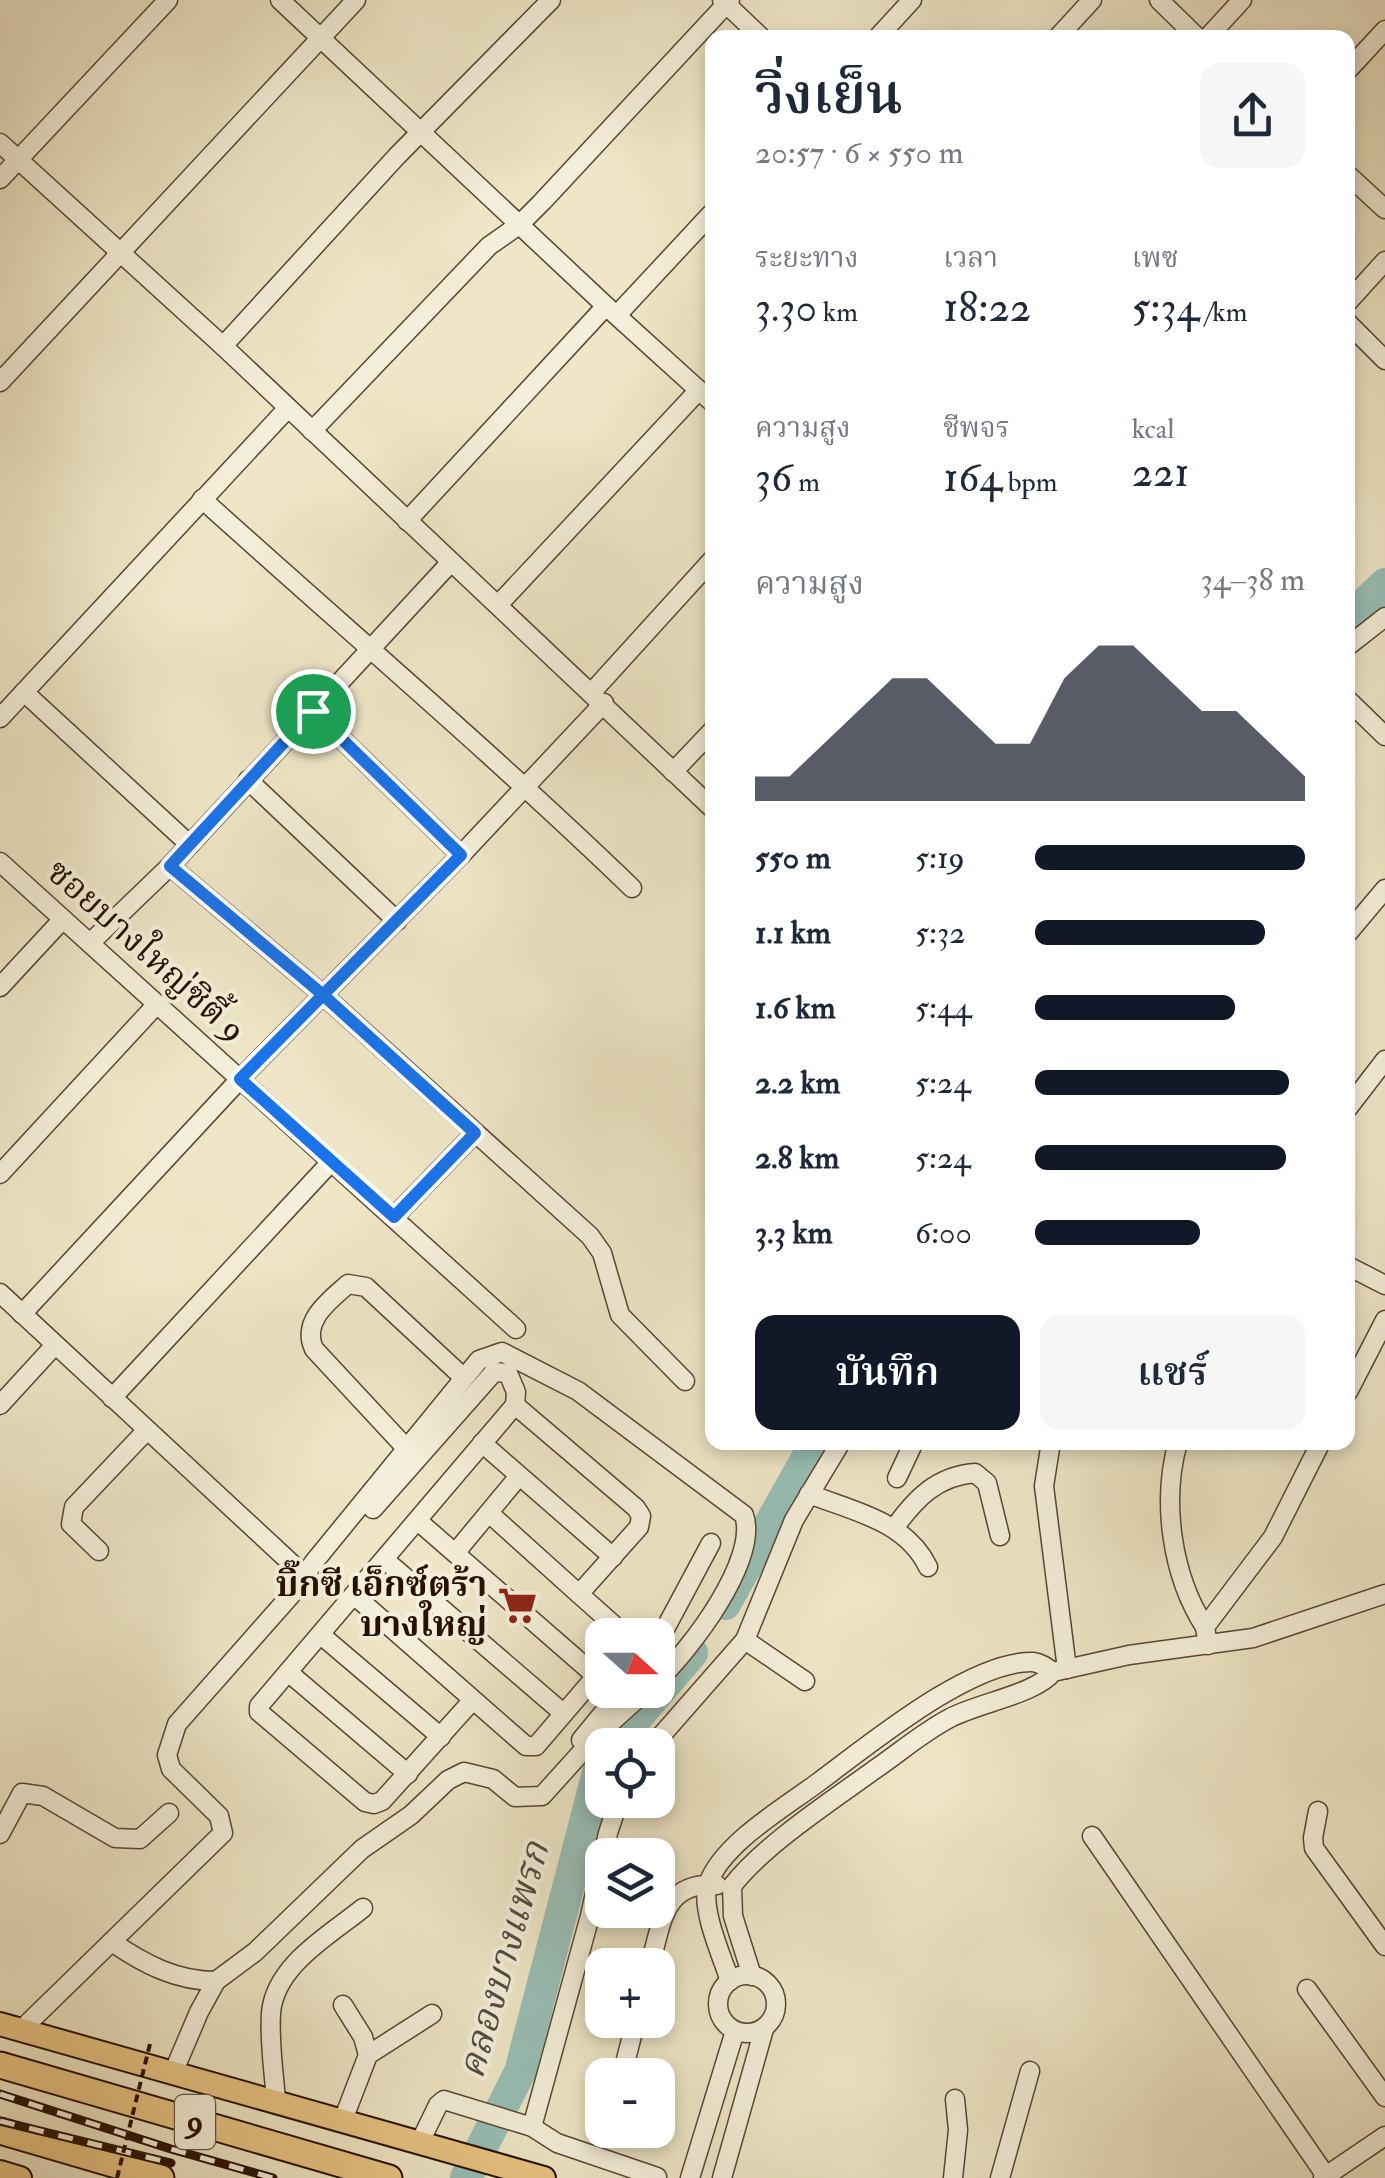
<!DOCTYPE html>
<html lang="th">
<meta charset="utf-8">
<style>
body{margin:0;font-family:"IM FELL Double Pica","Noto Serif Thai",serif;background:#f6f6f7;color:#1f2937;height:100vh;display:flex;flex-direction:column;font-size:38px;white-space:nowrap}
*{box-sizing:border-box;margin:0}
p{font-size:32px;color:#747a83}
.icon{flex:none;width:55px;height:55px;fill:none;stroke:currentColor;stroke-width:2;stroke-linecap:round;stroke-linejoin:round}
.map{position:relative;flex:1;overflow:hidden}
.side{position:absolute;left:705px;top:30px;width:650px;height:1420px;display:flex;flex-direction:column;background:#fff;border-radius:20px;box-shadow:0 5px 15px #0003}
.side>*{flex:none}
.needle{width:65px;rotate:111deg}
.controls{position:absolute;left:585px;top:1618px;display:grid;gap:20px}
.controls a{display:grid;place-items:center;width:90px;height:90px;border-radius:20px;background:#fff;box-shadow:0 5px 15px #0003;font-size:50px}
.pin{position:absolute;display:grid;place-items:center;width:85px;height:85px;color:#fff;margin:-42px;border:5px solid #fff;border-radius:50%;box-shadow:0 2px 10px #0007}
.round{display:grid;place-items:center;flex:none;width:105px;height:105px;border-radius:20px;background:#f6f6f7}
.head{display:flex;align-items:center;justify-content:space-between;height:170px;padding:0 50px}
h1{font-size:55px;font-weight:600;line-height:75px}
.stats{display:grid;grid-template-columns:repeat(3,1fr);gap:15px;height:170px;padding:10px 50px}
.stats div{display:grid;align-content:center}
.stats b{font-size:42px;font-weight:600}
.stats small{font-size:28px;font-weight:400}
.stats p{font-size:28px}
.chart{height:280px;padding:20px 50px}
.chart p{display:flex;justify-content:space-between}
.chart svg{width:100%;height:180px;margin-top:10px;fill:#111827;opacity:.7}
.cta{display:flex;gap:20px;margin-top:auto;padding:20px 50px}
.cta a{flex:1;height:115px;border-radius:20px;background:#111827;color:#fff;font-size:40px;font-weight:600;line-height:115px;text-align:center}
.cta a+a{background:#f6f6f7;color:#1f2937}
ul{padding:0 50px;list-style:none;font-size:32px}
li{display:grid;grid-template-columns:160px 120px 1fr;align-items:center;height:75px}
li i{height:25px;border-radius:12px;background:#111827}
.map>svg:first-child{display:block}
</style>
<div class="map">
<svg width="1385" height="2178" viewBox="0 0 1385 2178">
<rect width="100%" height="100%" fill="#eee6c6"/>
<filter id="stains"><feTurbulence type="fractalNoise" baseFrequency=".002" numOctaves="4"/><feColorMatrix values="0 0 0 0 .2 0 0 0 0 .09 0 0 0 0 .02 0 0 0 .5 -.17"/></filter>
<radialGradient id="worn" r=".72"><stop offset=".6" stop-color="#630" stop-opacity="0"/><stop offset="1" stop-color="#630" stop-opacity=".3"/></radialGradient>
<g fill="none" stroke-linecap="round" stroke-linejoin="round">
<g stroke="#99bfb7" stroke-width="32">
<polyline points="1348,620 1385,584"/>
<polyline points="725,1604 816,1442"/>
<polyline points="613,1745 692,1653"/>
<polyline points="466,2178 520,2072 602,1757"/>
</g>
<defs>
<g id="minor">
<polyline points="280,0 606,306 712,402"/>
<polyline points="722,0 762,38"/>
<polyline points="1159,0 1198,38"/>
<polyline points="877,38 912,0"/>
<polyline points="1057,38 1092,0"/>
<polyline points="1207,38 1242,0"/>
<polyline points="1348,70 1385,30"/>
<polyline points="0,143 223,346 712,808"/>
<polyline points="1348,175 1385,209"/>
<polyline points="0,179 168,0"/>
<polyline points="1348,302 1385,261"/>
<polyline points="617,315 712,213"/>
<polyline points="1348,323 1385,360"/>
<polyline points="223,346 397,156 551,0"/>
<polyline points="0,382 356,0"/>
<polyline points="312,431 489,246 519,225 542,202 730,0"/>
<path d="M202,499C346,629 493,754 632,888"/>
<polyline points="407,521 606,306"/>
<polyline points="498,605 699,390"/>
<polyline points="1348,646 1385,617"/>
<polyline points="24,692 190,845"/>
<polyline points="592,692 712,560"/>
<polyline points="1348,700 1385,736"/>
<polyline points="313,711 461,855"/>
<polyline points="0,718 288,408"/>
<polyline points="673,772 712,731"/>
<polyline points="248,780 397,921"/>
<polyline points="0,862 516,1329"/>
<polyline points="170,866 322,994 590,1236 602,1253 620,1315 685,1381"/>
<polyline points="1348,933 1385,889"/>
<polyline points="90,943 170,866 451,562"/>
<polyline points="0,987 63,919"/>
<polyline points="1348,1108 1385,1060"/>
<polyline points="0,1174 157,1004"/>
<polyline points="394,1217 475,1133"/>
<polyline points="1348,1266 1385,1285"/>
<polyline points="0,1293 304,1575"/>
<polyline points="22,1314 240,1079 461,855 604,703"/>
<polyline points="1348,1392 1385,1320"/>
<polyline points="112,1398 331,1162"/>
<polyline points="0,1405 55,1345"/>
<polyline points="515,1405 636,1508 641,1516 639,1527 579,1594 625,1635"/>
<polyline points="1051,1442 1044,1486 1067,1669"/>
<path d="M1178,1442C1161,1502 1172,1576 1205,1627"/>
<polyline points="482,1443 613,1557"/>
<path d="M407,1449L314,1349C301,1321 329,1301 348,1284L366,1287L464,1378"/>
<polyline points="897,1478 914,1442"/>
<path d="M809,1494C853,1511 906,1521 928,1567"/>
<polyline points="373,1509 494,1372 508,1373 516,1392 515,1405 259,1706 259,1712 365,1802 374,1804 382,1801 472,1701"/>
<polyline points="489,1513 579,1594"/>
<polyline points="418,1521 596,1676"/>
<path d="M895,1527C916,1498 937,1476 975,1473L987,1483L1000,1536"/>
<polyline points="99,1551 71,1524 74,1507 147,1430"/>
<polyline points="456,1552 519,1476"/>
<polyline points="385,1560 563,1713"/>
<polyline points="355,1596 526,1746 536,1746 602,1669"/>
<polyline points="321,1635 441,1737"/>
<polyline points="745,1640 805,1681"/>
<polyline points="658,1642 711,1543"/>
<polyline points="1208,1645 1205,1627 1273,1537 1321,1442"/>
<polyline points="288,1672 408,1774"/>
<polyline points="581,1740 622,1690"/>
<polyline points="653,1745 745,1640 794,1520 841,1442"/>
<polyline points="1318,1811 1313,1838 1314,1848 1385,1946"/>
<polyline points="0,1834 22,1793 43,1796 115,1838 140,1839 169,1813"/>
<polyline points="1092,1836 1326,2176"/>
<path d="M112,1942C144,1964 176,1981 216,1981"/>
<path d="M650,1965C662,1923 663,1881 717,1885"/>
<circle cx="747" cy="2004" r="29"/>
<path d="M752,1976L733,1916L732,1886C765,1844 830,1802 874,1770C899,1753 923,1732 950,1718C978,1703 1036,1694 1053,1672L1129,1655L1253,1638L1385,1594"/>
<path d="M730,1981C722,1956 700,1909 708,1884C722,1843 787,1806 820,1781C869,1745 971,1660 1033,1662C1041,1663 1046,1667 1053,1672"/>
<polyline points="1307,1989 1385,2097"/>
<polyline points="343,2005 363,2037 368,2055"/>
<path d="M21,2030L223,1833L219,1816L171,1769L167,1755L177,1724L291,1595L314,1562L479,1360L502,1352L578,1391L744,1515C759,1560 690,1650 658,1680"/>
<polyline points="173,2073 199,2012 216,1981 255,1952 362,1849 411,1815 448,1780 464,1772 493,1779 515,1797 542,1796 597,1735 647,1690"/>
<polyline points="622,2075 636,2020"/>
<path d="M276,2101C274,2072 269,2042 271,2013C275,1965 330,1935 363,1908"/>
<polyline points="343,2120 368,2055 432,2014"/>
<polyline points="532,2127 590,1916 608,1833 619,1800"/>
<polyline points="420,2142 438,2105 444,2100 532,2127 557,2143 657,2177"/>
<polyline points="690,2178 735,2031"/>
<polyline points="722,2178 764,2029"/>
<polyline points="953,2178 958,2130 955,2099"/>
<polyline points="1000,2178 1030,2071"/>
<polyline points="1323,2178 1385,2136"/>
</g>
<g id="major">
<polyline points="0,2024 544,2178"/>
<polyline points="0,2172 20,2178"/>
</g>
<g id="highway">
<polyline points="0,2065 389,2178"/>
<polyline points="0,2131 161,2178"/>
</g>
</defs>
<use href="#minor" stroke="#594633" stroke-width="21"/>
<use href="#major" stroke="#271002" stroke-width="26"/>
<use href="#highway" stroke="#271002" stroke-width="29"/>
<use href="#minor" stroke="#f4efda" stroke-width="18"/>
<use href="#major" stroke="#e7c383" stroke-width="22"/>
<use href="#highway" stroke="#e7c383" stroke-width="25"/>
<defs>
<g id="rail">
<polyline points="0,2094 171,2149 273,2178"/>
<polyline points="0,2121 171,2163"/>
</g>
</defs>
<use href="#rail" stroke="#271002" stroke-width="9"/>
<use href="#rail" stroke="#f4efda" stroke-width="5" stroke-dasharray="15" stroke-linecap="butt"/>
<polyline stroke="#271002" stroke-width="4" stroke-dasharray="8 5" stroke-linecap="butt" points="117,2178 150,2044"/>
</g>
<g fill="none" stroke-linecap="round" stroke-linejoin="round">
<defs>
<polyline id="route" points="313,711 461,855 240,1079 394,1217 475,1133 322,994 170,866 313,711"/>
</defs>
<use href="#route" stroke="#fff" stroke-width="20"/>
<use href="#route" stroke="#1a73e8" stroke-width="12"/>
</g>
<defs>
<symbol id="supermarket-bare" viewBox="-9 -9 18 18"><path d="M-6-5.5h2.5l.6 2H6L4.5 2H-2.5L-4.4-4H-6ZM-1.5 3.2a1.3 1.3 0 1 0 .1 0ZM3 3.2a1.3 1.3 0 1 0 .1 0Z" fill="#8f2418" stroke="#f4efda" stroke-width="2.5" paint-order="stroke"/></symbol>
</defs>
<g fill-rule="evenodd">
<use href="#supermarket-bare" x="490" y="1578" width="55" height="55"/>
</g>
<g text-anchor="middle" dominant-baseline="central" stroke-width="8" stroke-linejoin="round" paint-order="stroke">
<rect fill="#f4efda" stroke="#645343" stroke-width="2.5" x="175" y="2095" width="40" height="54" rx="8"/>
<g font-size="32" font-weight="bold" fill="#271002">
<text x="195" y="2122">9</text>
</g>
<g font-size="35" fill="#271002" stroke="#f4efda">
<text transform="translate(146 951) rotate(42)">ซอยบางใหญ่ซิตี้ 9</text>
</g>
<g font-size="35" font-weight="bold" fill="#271002" stroke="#f4efda" text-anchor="end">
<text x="487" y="1585">บิ๊กซี เอ็กซ์ตร้า<tspan x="487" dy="40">บางใหญ่</tspan></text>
</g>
<g font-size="38" font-style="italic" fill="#4f4d41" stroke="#f4efda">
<text transform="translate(504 1960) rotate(-74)">คลองบางแพรก</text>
</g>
</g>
<rect width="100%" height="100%" filter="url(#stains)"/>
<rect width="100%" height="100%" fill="url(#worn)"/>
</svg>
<div class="controls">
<a><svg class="needle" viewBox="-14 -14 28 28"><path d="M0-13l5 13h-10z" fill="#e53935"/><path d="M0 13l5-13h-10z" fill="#747a83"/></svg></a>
<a><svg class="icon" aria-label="locate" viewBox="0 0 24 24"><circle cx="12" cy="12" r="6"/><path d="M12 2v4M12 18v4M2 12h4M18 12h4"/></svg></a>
<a><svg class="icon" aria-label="layers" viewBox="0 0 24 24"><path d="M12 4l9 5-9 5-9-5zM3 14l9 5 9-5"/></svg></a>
<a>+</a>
<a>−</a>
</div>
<div class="pin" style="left:313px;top:711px;background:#1e9e55"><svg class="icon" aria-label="arrive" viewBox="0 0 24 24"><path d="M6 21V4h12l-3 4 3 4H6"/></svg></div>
<section class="side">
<div class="head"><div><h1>วิ่งเย็น</h1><p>20:57 · 6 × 550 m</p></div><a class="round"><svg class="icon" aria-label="share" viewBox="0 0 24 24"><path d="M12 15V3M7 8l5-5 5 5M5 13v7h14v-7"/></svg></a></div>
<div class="stats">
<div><p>ระยะทาง</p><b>3.30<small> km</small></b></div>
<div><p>เวลา</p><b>18:22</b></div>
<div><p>เพซ</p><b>5:34<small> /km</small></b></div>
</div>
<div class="stats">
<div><p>ความสูง</p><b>36<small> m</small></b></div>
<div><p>ชีพจร</p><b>164<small> bpm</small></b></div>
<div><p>kcal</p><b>221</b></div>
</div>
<div class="chart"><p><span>ความสูง</span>34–38 m</p>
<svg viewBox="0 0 160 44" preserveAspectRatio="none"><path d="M0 44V38L10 38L20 30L30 22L40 14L50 14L60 22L70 30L80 30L90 14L100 6L110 6L120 14L130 22L140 22L150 30L160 38V44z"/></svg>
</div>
<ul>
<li><b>550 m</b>5:19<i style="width:100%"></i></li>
<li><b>1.1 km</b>5:32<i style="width:85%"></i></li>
<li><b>1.6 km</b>5:44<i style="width:74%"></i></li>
<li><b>2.2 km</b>5:24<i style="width:94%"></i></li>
<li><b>2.8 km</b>5:24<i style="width:93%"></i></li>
<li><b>3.3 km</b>6:00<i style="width:61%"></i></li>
</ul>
<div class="cta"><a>บันทึก</a><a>แชร์</a></div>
</section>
</div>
